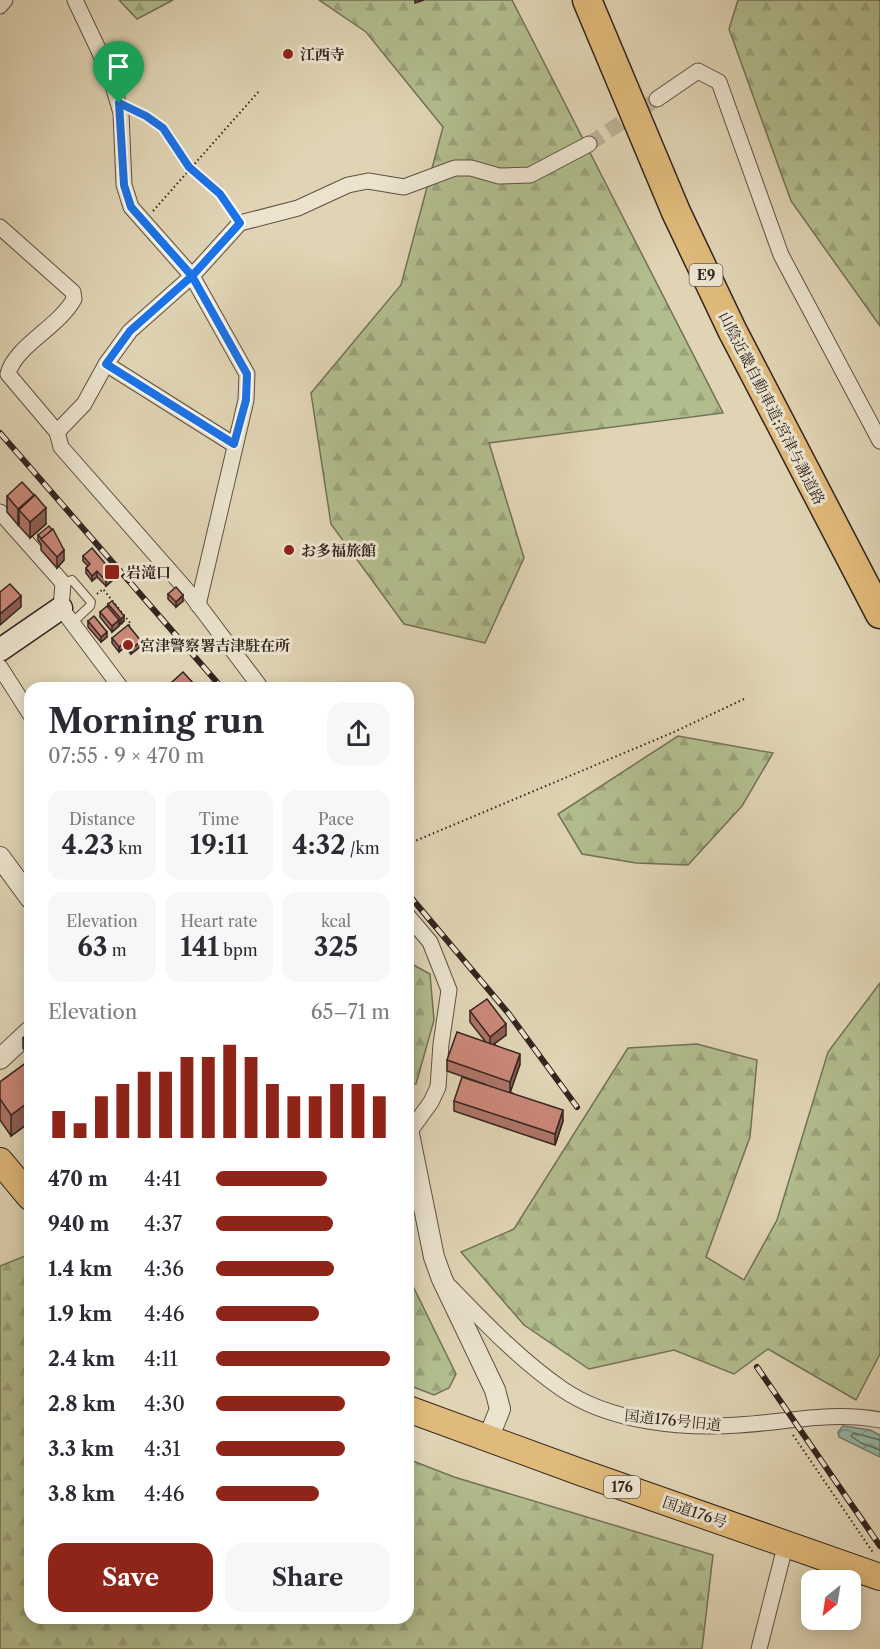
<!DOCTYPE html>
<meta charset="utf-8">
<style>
body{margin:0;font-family:"Libre Caslon Text","Noto Serif JP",serif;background:#f7f7f7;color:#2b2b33;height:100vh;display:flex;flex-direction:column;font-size:22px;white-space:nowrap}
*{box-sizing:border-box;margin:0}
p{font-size:20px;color:#7c7c81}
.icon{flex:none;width:33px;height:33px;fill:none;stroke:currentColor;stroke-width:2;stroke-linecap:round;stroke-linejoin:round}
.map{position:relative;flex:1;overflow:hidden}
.side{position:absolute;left:24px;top:682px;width:390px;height:942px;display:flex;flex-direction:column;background:#fff;border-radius:18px;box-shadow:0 3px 15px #0003}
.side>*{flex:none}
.needle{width:39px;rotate:210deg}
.buttons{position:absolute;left:801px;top:1570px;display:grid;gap:12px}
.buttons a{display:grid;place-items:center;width:60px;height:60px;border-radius:12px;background:#fff;box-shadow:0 3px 15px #0003;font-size:30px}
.pin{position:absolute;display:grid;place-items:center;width:51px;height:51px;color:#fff;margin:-62px -26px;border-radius:50% 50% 50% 0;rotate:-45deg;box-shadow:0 0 6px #0007}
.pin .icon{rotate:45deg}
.round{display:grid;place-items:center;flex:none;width:63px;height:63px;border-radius:18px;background:#f7f7f7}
.overview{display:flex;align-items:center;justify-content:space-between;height:102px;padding:0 24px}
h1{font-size:33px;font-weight:700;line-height:45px}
.stats{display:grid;grid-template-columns:repeat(3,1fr);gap:9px;height:102px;padding:6px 24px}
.stats div{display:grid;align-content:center;border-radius:15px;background:#f7f7f7;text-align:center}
.stats b{font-size:26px;font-weight:700}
.stats small{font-size:16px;font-weight:400}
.stats p{font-size:16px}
.chart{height:168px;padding:12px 24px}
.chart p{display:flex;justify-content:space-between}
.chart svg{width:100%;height:108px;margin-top:6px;stroke:#8f2418;stroke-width:6}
.primary-button{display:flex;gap:12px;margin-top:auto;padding:12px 24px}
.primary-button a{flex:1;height:69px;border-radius:18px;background:#8f2418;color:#fff;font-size:24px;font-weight:700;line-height:69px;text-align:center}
.primary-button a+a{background:#f7f7f7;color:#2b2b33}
ul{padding:0 24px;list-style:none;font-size:20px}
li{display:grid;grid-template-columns:96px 72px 1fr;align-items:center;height:45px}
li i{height:15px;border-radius:8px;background:#8f2418}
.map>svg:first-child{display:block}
</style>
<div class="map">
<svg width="880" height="1649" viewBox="0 0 880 1649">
<defs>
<pattern id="forest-firs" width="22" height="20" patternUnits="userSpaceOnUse" patternTransform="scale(1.5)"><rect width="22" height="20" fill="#b2bd8e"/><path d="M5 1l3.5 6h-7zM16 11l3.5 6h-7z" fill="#9aa27a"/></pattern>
<pattern id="water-waves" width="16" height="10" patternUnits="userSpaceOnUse" patternTransform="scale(1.5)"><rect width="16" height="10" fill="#94b9a9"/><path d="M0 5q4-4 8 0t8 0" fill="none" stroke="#799689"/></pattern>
</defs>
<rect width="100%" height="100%" fill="#e0d4b4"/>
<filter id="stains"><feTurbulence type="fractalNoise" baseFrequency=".00333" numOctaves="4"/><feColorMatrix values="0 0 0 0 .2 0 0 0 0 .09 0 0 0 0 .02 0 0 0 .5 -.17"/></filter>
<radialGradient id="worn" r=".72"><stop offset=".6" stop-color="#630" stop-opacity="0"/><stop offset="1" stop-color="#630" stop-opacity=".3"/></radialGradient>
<g fill="url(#forest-firs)" stroke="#727157" stroke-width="1.5">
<polygon points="119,0 173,0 137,19"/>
<polygon points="319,0 512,0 723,413 489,443 524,558 485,643 404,624 331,524 311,393 401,285 443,127 366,32"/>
<polygon points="738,0 880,0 880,326 791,201 729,29"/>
<polygon points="678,736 773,753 742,806 688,865 636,863 582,854 558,814"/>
<polygon points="408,962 430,974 434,1020 416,1084 408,1084"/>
<polygon points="880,983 880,1354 856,1400 768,1349 734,1374 674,1350 589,1369 524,1325 461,1252 514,1229 628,1048 697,1044 757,1060 750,1137 706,1257 744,1280 777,1220 828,1052"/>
<polygon points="30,1254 30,1618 408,1618 408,1459 454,1477 713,1555 702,1649 0,1649 0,1266"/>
<polygon points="408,1276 456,1374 449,1388 434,1395 408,1385"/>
</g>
<polygon fill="url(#water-waves)" stroke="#6d7e72" stroke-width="1.5" points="843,1426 870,1430 880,1435 880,1457 839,1437 838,1432"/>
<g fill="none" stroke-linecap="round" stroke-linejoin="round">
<polyline stroke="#646f64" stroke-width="1.5" points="880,1440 854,1433 851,1436 861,1443 880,1450"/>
<polyline stroke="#bdb196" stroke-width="15" stroke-dasharray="15 8" stroke-linecap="butt" points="589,144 657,99"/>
<defs>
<polyline id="service" points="63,583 72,580 91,602 90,606 73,622"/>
<g id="minor">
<polyline points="75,0 109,72 121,113 124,185 131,207 192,276 247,374 246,400 198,605"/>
<polyline points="0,6 5,0"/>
<polyline points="657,99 698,71 719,82 781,255 880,441"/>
<path d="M0,227L73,292L74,299C59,327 15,346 8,374L57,432L61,447L191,595L261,688"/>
<polyline points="106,364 233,444"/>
<polyline points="57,432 84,404 106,364 130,331 192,276 240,223 298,208 348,185 368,181 404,187 455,168 471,168 499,176 530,175 589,144"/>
<polyline points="0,512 63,583 61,608 121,688"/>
<polyline points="0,667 30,714"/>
<polyline points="408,916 430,942 449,990 441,1044 438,1087 431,1102 410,1131"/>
<path d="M450,1287C485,1323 520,1360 562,1389C610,1422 682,1429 739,1425C788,1422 831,1411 880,1420"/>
<polyline points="759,1649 786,1543"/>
</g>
<g id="tertiary">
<polyline points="0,857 30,898"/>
<polyline points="0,1059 30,1031"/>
<polyline points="408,1129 434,1257 442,1279 495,1390 500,1409 488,1439"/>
</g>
<polyline id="secondary" points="0,650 61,608"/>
<g id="trunk">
<polyline points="0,1161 30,1197"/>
<polyline points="408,1409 580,1472 880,1577"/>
</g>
<polyline id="motorway" points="587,0 676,212 732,330 880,614"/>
</defs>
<use href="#service" stroke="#5e5145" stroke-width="10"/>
<use href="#minor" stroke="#5e5145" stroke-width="17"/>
<use href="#tertiary" stroke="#5e5145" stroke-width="22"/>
<use href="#secondary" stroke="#332520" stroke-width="25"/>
<use href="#trunk" stroke="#332520" stroke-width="28"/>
<use href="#motorway" stroke="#332520" stroke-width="31"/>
<g stroke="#332520" stroke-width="2" stroke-dasharray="1.5 3" stroke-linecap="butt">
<polyline points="135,111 163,128 189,167 220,194 233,213"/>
<polyline points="153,211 260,90"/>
<polyline points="97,594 103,589 131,624 127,627"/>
<polyline points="408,844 674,732 744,699"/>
<polyline points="793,1435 874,1554"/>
</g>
<use href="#service" stroke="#ebe3ce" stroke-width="8"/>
<use href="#minor" stroke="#ebe3ce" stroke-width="15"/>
<use href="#tertiary" stroke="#ebe3ce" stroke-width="20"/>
<use href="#secondary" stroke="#ebe3ce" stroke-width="22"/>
<use href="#trunk" stroke="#e0ba7a" stroke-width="26"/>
<use href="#motorway" stroke="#e0ba7a" stroke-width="28"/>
<defs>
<g id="rail">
<polyline points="0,433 222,688"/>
<polyline points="408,894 509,1014 577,1107"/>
<polyline points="757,1367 880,1546"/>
</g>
</defs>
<use href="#rail" stroke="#332520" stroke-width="6"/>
<use href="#rail" stroke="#ebe3ce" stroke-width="4" stroke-dasharray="11" stroke-linecap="butt"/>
</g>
<g fill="#ae7467" stroke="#332520" stroke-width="1.5">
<polygon points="7,496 34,496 46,524 30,538 19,526 19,524 18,525 7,512"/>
<polygon points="38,535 64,560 57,568 41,550 41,544 38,540"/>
<polygon points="83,556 114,579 106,586 97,577 92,581 86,573 86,568 88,566 83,561"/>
<polygon points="168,594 183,601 176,607 168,599"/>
<polygon points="108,604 124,621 121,624 119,623 119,626 112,632 100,617 100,612 108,608"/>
<polygon points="88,621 107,637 101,642 88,627"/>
<polygon points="112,638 141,646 131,654 125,647 119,652 112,643"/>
<polygon points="470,1011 506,1035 494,1044 520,1064 510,1092 563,1121 555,1145 454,1111 454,1101 484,1084 447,1071 447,1060 485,1041 470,1022"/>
<polygon points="30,1033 30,1059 23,1048 23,1038"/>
<polygon points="30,1060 30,1122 11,1136 0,1120 0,1082"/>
</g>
<g fill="#8d5e54" stroke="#332520" stroke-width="1.5">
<polygon points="415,0 424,0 415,3"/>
<polygon points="34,495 34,511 19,510 19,524 18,525 18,509"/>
<polygon points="46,508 46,524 30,538 30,522"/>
<polygon points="64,550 64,560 57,568 57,557"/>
<polygon points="97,571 97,577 92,581 92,576"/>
<polygon points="114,574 114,579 106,586 106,581"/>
<polygon points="183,595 183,601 176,607 176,602"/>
<polygon points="21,596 21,607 0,625 0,614"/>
<polygon points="124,616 124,621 121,624 121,619"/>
<polygon points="119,620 119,626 112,632 112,626"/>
<polygon points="107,632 107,637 101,642 101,637"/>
<polygon points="141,641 141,646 131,654 131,649"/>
<polygon points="125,642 125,647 119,652 119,647"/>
<polygon points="506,1024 506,1035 490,1047 490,1037"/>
<polygon points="520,1054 520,1064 510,1093 510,1082"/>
<polygon points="30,1101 30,1122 11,1136 11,1115"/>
<polygon points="563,1110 563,1121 555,1145 555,1134"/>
</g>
<g fill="#ca8778" stroke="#332520" stroke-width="1.5">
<polygon points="22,482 34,495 18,509 7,496"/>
<polygon points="35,495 46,508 30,522 19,510"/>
<polygon points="49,526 52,530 42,539 38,535"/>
<polygon points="53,529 64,550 57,557 41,539"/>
<polygon points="92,548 114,574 106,581 97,571 92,576 86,568 90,564 83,556"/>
<polygon points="10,584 21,596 0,614 0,592"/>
<polygon points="176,587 183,595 176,602 168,594"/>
<polygon points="112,601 124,616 121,619 108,604"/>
<polygon points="107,606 119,620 112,626 100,612"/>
<polygon points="94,616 107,632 101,637 88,621"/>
<polygon points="128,625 141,641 131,649 125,642 119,647 112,638"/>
<polygon points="183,672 194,684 189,688 181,688 177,684 175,685 172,682"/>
<polygon points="177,684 181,688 172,688"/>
<polygon points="487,999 506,1024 490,1037 470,1011"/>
<polygon points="457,1032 520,1054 510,1082 447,1060"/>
<polygon points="30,1033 30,1048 23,1038"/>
<polygon points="30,1060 30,1101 11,1115 0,1099 0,1082"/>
<polygon points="462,1077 563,1110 555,1134 454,1101"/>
</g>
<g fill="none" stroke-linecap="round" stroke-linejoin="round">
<defs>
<polyline id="route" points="119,103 124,185 131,207 192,276 130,331 106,364 234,444 246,400 247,374 192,276 240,223 220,194 189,167 163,128 146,116 119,103"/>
</defs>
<use href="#route" stroke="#fff" stroke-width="12"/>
<use href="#route" stroke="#1a73e8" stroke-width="8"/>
</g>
<g fill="#8f2418" stroke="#ebe3ce" stroke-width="2">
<circle cx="288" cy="54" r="6"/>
<circle cx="289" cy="550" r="6"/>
<rect x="104" y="564" width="16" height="16" rx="3"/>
<circle cx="128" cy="645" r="6"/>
</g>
<g text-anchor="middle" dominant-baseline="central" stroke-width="6" stroke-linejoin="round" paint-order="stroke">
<g fill="#ebe3ce" stroke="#6a5e54" stroke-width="1.5">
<rect x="689.5" y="264" width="33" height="22" rx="4.5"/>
<rect x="604" y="1476" width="36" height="22" rx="4.5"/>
</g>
<g font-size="14" font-weight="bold" fill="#332520">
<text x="706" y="275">E9</text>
<text x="622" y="1487">176</text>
</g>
<g font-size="15" font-weight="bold" fill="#332520" stroke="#ebe3ce" text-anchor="start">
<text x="300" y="54">江西寺</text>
<text x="301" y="550">お多福旅館</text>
<text x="126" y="572">岩滝口</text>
<text x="140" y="645">宮津警察署吉津駐在所</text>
</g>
<g font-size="15" fill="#332520" stroke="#ebe3ce">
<text transform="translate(772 408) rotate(63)">山陰近畿自動車道;宮津与謝道路</text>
<text transform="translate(673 1420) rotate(6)">国道176号旧道</text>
<text transform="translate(695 1512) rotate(19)">国道176号</text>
</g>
</g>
<rect width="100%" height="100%" filter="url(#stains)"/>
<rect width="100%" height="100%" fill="url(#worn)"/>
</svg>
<div class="buttons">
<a><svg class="needle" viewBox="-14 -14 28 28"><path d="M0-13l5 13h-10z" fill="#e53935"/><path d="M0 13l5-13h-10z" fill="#7c7c81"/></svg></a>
</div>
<div class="pin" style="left:119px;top:103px;background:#1e9e55"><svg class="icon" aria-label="arrive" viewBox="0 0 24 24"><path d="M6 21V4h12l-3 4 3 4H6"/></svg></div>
<section class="side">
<div class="overview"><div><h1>Morning run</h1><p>07:55 · 9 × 470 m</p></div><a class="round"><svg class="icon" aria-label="share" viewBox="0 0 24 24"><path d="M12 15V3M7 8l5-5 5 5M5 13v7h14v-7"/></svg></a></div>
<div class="stats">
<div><p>Distance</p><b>4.23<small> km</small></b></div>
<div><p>Time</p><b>19:11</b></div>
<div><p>Pace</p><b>4:32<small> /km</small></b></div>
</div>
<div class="stats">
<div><p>Elevation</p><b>63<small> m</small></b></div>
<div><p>Heart rate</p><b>141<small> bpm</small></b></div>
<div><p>kcal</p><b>325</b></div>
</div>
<div class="chart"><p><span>Elevation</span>65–71 m</p>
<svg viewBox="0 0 160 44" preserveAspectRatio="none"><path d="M5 44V33M15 44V38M25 44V27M35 44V22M45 44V17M55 44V17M65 44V11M75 44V11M85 44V6M95 44V11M105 44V22M115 44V27M125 44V27M135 44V22M145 44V22M155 44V27"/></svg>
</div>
<ul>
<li><b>470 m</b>4:41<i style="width:64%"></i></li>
<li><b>940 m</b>4:37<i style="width:67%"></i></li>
<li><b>1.4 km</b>4:36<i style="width:68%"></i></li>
<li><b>1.9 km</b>4:46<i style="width:59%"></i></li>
<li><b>2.4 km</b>4:11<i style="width:100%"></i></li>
<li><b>2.8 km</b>4:30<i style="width:74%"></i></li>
<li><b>3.3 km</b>4:31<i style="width:74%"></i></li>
<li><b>3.8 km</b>4:46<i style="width:59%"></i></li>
</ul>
<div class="primary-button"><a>Save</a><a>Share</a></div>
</section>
</div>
